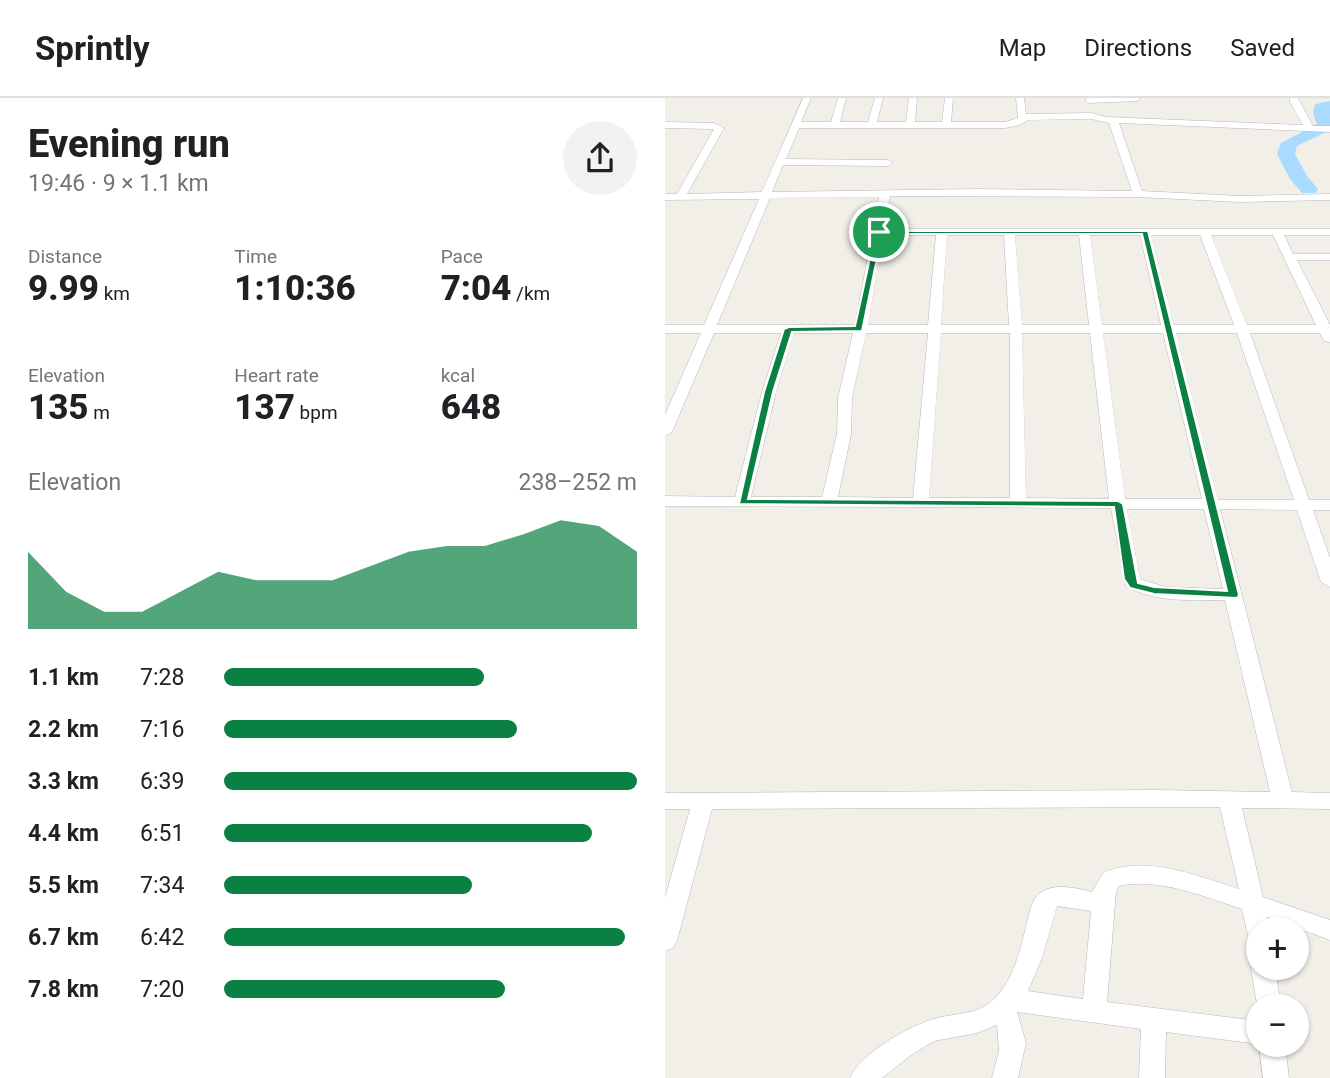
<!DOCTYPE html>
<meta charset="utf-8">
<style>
body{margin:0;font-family:Roboto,sans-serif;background:#f2f2f2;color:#202124;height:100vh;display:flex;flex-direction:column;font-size:26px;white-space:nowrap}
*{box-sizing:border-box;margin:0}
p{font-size:23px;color:#757577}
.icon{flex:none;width:38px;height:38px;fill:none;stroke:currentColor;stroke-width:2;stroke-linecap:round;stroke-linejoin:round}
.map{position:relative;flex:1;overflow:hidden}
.sheet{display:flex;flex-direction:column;background:#fff;width:665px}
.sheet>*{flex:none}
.fabs{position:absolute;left:581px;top:819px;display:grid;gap:14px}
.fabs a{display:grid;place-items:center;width:63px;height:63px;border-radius:50%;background:#fff;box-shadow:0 2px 5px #0004;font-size:35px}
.pin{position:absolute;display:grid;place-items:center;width:60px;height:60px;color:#fff;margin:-30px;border:4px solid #fff;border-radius:50%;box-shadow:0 2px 7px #0007}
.round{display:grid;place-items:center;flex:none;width:74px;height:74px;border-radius:37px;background:#f2f2f2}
.head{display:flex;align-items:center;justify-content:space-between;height:119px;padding:0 28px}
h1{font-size:38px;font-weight:800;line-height:52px}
.metrics{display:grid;grid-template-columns:repeat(3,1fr);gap:10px;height:119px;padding:7px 28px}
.metrics div{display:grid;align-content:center}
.metrics b{font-size:35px;font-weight:800}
.metrics small{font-size:19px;font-weight:400}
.metrics p{font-size:19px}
.chart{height:196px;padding:14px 28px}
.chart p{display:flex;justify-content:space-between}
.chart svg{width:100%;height:126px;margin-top:7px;fill:#0b8043;opacity:.7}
ul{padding:0 28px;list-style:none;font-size:23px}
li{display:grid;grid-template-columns:112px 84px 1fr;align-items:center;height:52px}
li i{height:18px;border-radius:9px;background:#0b8043}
header{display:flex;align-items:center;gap:42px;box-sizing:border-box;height:98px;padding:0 35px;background:#fff;border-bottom:2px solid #e0e0e0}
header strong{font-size:33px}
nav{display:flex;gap:38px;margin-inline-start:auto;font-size:24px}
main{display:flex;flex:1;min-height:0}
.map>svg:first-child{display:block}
</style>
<header>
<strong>Sprintly</strong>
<nav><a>Map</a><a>Directions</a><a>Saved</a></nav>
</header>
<main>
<section class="sheet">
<div class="head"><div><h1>Evening run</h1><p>19:46 · 9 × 1.1 km</p></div><a class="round"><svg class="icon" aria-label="share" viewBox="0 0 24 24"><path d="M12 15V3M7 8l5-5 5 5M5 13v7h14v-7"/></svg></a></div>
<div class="metrics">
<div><p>Distance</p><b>9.99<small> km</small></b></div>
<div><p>Time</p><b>1:10:36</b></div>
<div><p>Pace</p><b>7:04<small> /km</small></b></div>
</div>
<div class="metrics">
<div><p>Elevation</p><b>135<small> m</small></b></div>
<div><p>Heart rate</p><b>137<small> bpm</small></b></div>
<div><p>kcal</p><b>648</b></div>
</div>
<div class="chart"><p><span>Elevation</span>238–252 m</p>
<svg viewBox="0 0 160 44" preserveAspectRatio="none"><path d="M0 44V17L10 31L20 38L30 38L40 31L50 24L60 27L70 27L80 27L90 22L100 17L110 15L120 15L130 11L140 6L150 8L160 17V44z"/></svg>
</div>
<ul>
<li><b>1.1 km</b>7:28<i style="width:63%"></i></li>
<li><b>2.2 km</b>7:16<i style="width:71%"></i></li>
<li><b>3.3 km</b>6:39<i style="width:100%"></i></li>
<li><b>4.4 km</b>6:51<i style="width:89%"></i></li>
<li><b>5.5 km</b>7:34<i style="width:60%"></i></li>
<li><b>6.7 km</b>6:42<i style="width:97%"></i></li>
<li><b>7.8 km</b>7:20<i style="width:68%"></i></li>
</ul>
</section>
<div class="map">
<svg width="665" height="980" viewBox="0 0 665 980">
<rect width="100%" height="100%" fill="#f1efe8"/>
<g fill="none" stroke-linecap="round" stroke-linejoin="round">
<path fill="#aadaff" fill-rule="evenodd" d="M665,3V32L632,48L630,56L642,78L653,91L651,95H637L625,81L612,56L616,45L652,26C649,18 646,13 651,6Z"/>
<defs>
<g id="street">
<path d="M138,0H146L136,24H166L173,0H181L175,24H203L210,0H218L212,24H241L244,0H252L250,24H277L280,0H288L286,24H340L353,20L351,0H359L361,16L427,15L441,19L638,27L625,4V0H633L648,28H665V34L454,25L477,93L574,98L665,96V102L574,104L473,99L225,98L219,131H665V137H619L628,156H665V162H632L665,227V244L659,243L655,235H585L644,402H665V412H648L665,460V489L656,484L632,412L555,411L627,694L665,695V711L577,710L598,799L665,822V842L602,819L604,831H593V849L585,846L577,811C540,799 493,779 454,788L451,793L442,904L593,923V946L501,934L500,980H474L476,931L352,914L361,945L353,980H327L334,953L332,927L312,935L269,943L246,957L217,980H185C196,955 245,927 272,920C291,915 312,917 328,902C349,882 355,852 362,825C364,816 366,806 371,799C384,783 411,790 427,794L438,775C480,756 533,778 574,791L555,709L47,711L12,843L8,850L0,853V800L25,711H0V695L490,692L605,694L560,502C528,502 490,505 461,488L446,410L0,408V398L70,399L97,294L116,235H49L7,334L0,338V317L36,235H0V227H39L94,101L0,102V96H12L49,31L0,30V24L49,25L59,30L22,96L97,94ZM426,21L444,25L467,93L312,91L107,94L118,67L223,68L228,65L223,62L121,61L134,30H340L355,27L363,22ZM214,99L190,227H52L105,100ZM218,137H271L263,227H203ZM282,137H339L344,227H276ZM350,137H414L424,227H357ZM425,137H475L496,227H437ZM486,137H535L569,227H509ZM546,137H608L651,227H582ZM129,235H188L173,300L172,336L157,399H86L111,294ZM201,235H263L248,400L173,399L186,336L187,300ZM276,235H345V400H264ZM357,235H425L444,401L361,400ZM438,235H498L537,401H460ZM511,235H572L629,402H553ZM462,411H539L558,491L500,489L475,481ZM392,808L426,813L418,901L363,893L377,860Z"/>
<polygon points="422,0 476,0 472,3 424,5 420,2"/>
<polygon points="593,861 593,870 610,870 616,908 593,908 593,912 586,870"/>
<polygon points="594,947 620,947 624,980 598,980"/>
</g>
</defs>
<use href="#street" stroke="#b5b8bc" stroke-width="1"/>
<use href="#street" fill="#fff" fill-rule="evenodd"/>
</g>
<path fill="#0b8043" stroke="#fff" stroke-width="2" fill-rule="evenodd" d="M211,133H483L574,497L572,500L489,496L465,490L459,481L449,409L74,406L99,294L119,231L124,229L190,228ZM217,136H477L562,493L489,489L473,485L458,406L453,403L83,401L108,294L127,234L197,233Z"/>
</svg>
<div class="fabs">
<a>+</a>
<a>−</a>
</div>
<div class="pin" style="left:214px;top:134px;background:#1e9e55"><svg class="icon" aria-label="arrive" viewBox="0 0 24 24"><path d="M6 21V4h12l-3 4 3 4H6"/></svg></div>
</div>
</main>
